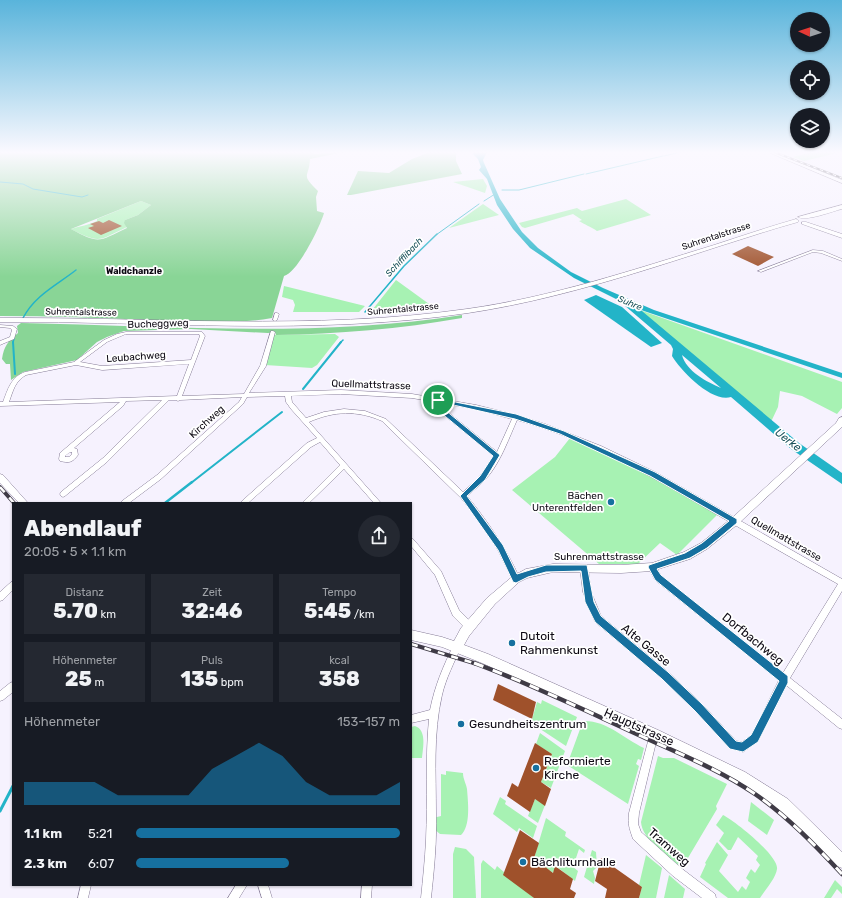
<!DOCTYPE html>
<html lang="de">
<meta charset="utf-8">
<style>
body{margin:0;font-family:Rubik,sans-serif;background:#242831;color:#f1f3f6;height:100vh;display:flex;flex-direction:column;font-size:15px;white-space:nowrap}
*{box-sizing:border-box;margin:0}
p{font-size:13px;color:#9ea1a6}
.icon{flex:none;width:22px;height:22px;fill:none;stroke:currentColor;stroke-width:2;stroke-linecap:round;stroke-linejoin:round}
.map{position:relative;flex:1;overflow:hidden}
.details{position:absolute;left:12px;top:502px;width:400px;height:384px;display:flex;flex-direction:column;background:#171b24;border-radius:0px;box-shadow:0 1px 3px #0004}
.details>*{flex:none}
.needle{width:26px;rotate:273deg}
.buttons{position:absolute;left:790px;top:12px;display:grid;gap:8px}
.buttons a{display:grid;place-items:center;width:40px;height:40px;border-radius:50%;background:#171b24;box-shadow:0 1px 3px #0004;font-size:20px}
.pin{position:absolute;display:grid;place-items:center;width:34px;height:34px;color:#fff;margin:-17px;border:2px solid #fff;border-radius:50%;box-shadow:0 1px 4px #0007}
.round{display:grid;place-items:center;flex:none;width:42px;height:42px;border-radius:21px;background:#242831}
.overview{display:flex;align-items:center;justify-content:space-between;height:68px;padding:0 12px}
h1{font-size:22px;font-weight:800;line-height:30px}
.metrics{display:grid;grid-template-columns:repeat(3,1fr);gap:6px;height:68px;padding:4px 12px}
.metrics div{display:grid;align-content:center;border-radius:0px;background:#242831;text-align:center}
.metrics b{font-size:20px;font-weight:800}
.metrics small{font-size:11px;font-weight:400}
.metrics p{font-size:11px}
.chart{height:112px;padding:8px 12px}
.chart p{display:flex;justify-content:space-between}
.chart svg{width:100%;height:72px;margin-top:4px;fill:#16709f;opacity:.7}
ul{padding:0 12px;list-style:none;font-size:13px}
li{display:grid;grid-template-columns:64px 48px 1fr;align-items:center;height:30px}
li i{height:10px;border-radius:5px;background:#16709f}
.map>svg:first-child{display:block}
</style>
<div class="map">
<svg width="842" height="898" viewBox="0 0 842 898">
<rect width="100%" height="100%" fill="#f6f2fe"/>
<g fill="#a7f2b3">
<polygon points="812,152 841,152 804,161 793,157"/>
<polygon points="483,179 487,186 485,193 453,182"/>
<path d="M626,199L651,215L597,231C590,226 585,225 579,221L582,220L573,214L525,228L522,227L519,223L577,208L582,211Z"/>
<path d="M141,201L151,205L138,215L125,220L127,227C98,241 100,244 71,229C80,226 89,225 97,221V219Z"/>
<polygon points="483,204 499,215 449,228"/>
<polygon points="396,280 436,309 369,314"/>
<polygon points="284,286 365,306 359,312 293,312 295,305 293,300 282,297"/>
<polygon points="637,309 842,382 842,408 837,414 802,396 780,391 778,407 770,424"/>
<polygon points="335,334 339,337 317,365 312,368 265,365 273,335"/>
<polygon points="570,438 643,471 717,515 677,555 660,543 638,564 599,564 512,490 555,457"/>
<polygon points="542,700 577,717 566,746 531,723 537,702 541,704"/>
<path d="M583,721C606,720 623,738 644,748L641,760L638,759L636,764L639,766L628,804L567,765Z"/>
<path d="M415,726C427,730 423,748 422,758H411V727Z"/>
<polygon points="540,733 565,751 551,788 541,782 552,754 536,744"/>
<path d="M658,756L663,758H674L727,784L716,806L717,809L682,868C669,857 642,840 641,822Z"/>
<path d="M446,771L463,773C463,779 466,783 467,789C468,802 471,826 461,835L440,834L434,829L433,818L441,816V774L446,775Z"/>
<polygon points="500,797 506,801 505,804 537,826 533,838 519,828 517,832 493,814"/>
<polygon points="535,799 545,805 538,823 528,816"/>
<polygon points="751,802 774,820 767,835 748,821"/>
<path d="M723,815C735,821 779,856 777,869C776,878 765,890 760,898H728L700,877L706,864L705,863L717,842L728,855L719,871L738,892L742,886L746,890L750,882L746,878L751,869L755,873L760,865L756,860L758,856L738,837L731,850H728L719,841L724,833L716,825Z"/>
<polygon points="546,818 566,832 565,836 585,850 584,853 579,849 573,867 578,871 575,881 556,866 553,873 534,858"/>
<polygon points="455,847 466,849 474,857 476,898 453,898 453,854"/>
<polygon points="592,850 596,852 597,867 593,871 595,878 594,884 584,877"/>
<polygon points="646,855 662,868 656,898 639,898 642,887 639,885"/>
<polygon points="483,860 495,870 497,866 534,898 481,898 481,864"/>
<polygon points="669,875 685,889 683,898 664,898"/>
<polygon points="835,880 842,887 842,894 837,889 831,898 824,898"/>
</g>
<g fill="#89d596" fill-rule="evenodd">
<path d="M0,152H314V154L344,152L310,159C309,179 300,173 318,191L316,197L317,211L324,213C320,227 298,272 284,276L272,318C233,325 190,321 150,320C100,318 50,316 0,316ZM141,201L151,205L138,215L125,220L124,223L127,228C99,241 100,245 71,229Z"/>
<polygon points="430,152 456,152 456,161 462,174 351,195 347,195 358,171 389,173 412,159"/>
<path d="M462,315V318C400,329 338,334 276,335L275,332L268,333L191,329L124,331L107,337L97,342L77,360L23,372L11,380L10,364H6L2,359C4,346 8,341 18,333L17,326L21,323C168,326 316,338 462,315Z"/>
</g>
<g fill="#23b4c8">
<polygon points="474,152 487,152 483,160 484,163 500,199 522,232 538,248 571,272 603,288 654,310 842,373 842,378 644,311 624,303 574,278 530,248 513,229 497,205 487,179 479,170 481,167 478,159 473,154"/>
<polygon points="596,295 622,307 662,343 651,347 584,300"/>
</g>
<g fill="none" stroke-linecap="round" stroke-linejoin="round">
<g stroke="#23b4c8" stroke-width="1">
<polyline points="664,156 681,152"/>
<polyline points="586,174 663,156"/>
<polyline points="0,182 23,184 33,189 82,197 88,195"/>
<polyline points="502,190 519,190 584,174"/>
<polyline points="484,201 495,194"/>
<polyline points="436,235 479,204"/>
</g>
<g stroke="#23b4c8" stroke-width="1.5">
<polyline points="365,312 404,266 437,234"/>
<path d="M23,318C35,295 57,285 76,270"/>
<polyline points="13,343 14,338"/>
<polyline points="340,343 343,340"/>
</g>
<g stroke="#23b4c8" stroke-width="2">
<polyline points="13,342 15,374"/>
<polyline points="303,389 341,342"/>
<polyline points="191,483 282,412"/>
</g>
<polyline stroke="#23b4c8" stroke-width="2.5" points="165,503 192,482"/>
<polyline stroke="#23b4c8" stroke-width="3" points="0,811 13,786"/>
<path fill="#23b4c8" fill-rule="evenodd" d="M624,301H630L799,443L842,473V484L791,449L731,397C712,403 681,371 672,356L673,349L671,345L624,305ZM682,355L721,388C707,382 686,371 682,355Z"/>
</g>
<g fill="#9f512b">
<polygon points="109,220 122,226 101,235 88,228 94,226 90,224 99,221 103,223"/>
<polygon points="748,246 774,257 758,266 732,254"/>
<polygon points="498,684 536,702 532,719 493,700"/>
<polygon points="535,743 552,754 541,782 551,789 545,806 535,799 530,812 507,796 512,783 518,787"/>
<polygon points="520,830 539,843 534,858 553,873 555,866 573,879 570,889 576,893 574,898 534,898 503,875"/>
<polygon points="601,858 642,887 639,898 605,898 607,889 595,881"/>
</g>
<g fill="none" stroke-linecap="round" stroke-linejoin="round">
<defs>
<g id="street">
<polygon points="813,250 823,251 842,259 842,261 821,253 813,252 761,272 758,271"/>
<polygon points="275,313 277,313 279,314 277,320 275,321 273,320"/>
<polygon points="0,325 13,326 17,329 14,339 0,345 0,341 10,337 12,330 10,328 0,327"/>
<path d="M271,331H273L275,332L266,366L249,393L341,390L412,394L476,405L516,415L545,424L601,446L655,472L842,579V591L790,678L842,719V729L839,728L786,685L758,741L743,752L731,748L696,710L662,678L595,622L583,592L580,568L581,566L584,565L587,566L588,568L591,592L601,616L668,672L702,704L736,741L742,742L752,735L779,680L655,580L648,567L649,565L652,564L655,565L661,576L783,673L838,584C795,560 752,535 709,510C648,474 586,439 517,420C509,438 502,458 490,474C483,483 475,489 467,496C488,522 506,548 520,579L519,581L516,582L513,581L498,550L481,523L461,498L382,421C357,410 334,411 309,422L381,503H374L344,469L309,503H302L340,465L320,442L311,447L248,503H241L242,501L307,443L317,438L291,409L286,402L285,396L247,397L243,404L161,479L129,503H121L122,501L157,475L239,402L242,397L180,400L178,401L176,400H169L107,462L65,496L63,497L61,496L60,494L61,492L103,458L162,400L126,401L123,406L74,448L77,449L78,455C72,463 69,463 60,461L59,459L60,453L120,402L0,406V402H3C8,389 11,377 25,372L74,362L104,340L117,334L126,332H202L205,336L182,396L244,394L260,366ZM126,334H199L200,336L191,360L102,366L80,362L107,342ZM189,364L177,396L9,402C13,391 15,381 26,375L76,365L102,370ZM341,394L412,398L435,402L433,406L434,407L494,456C485,472 477,480 463,492L386,419L365,411L344,409L324,412L306,418L292,402L291,396ZM440,403L476,409L512,419L497,452L439,405ZM70,452H72V454L69,457H65V456Z"/>
<polygon points="411,538 413,539 441,571 459,610 473,624 474,627 473,630 470,631 467,630 453,616 435,575 411,546"/>
<polygon points="13,581 13,590 3,600 0,601 0,592 10,583"/>
<path d="M457,643L460,644L461,647C454,663 446,678 442,695C433,734 436,774 436,813C437,841 434,870 431,898H421C423,879 425,859 426,840C428,799 425,759 429,719L411,723V715L430,710C435,685 443,667 454,644Z"/>
<polygon points="13,682 13,692 3,700 0,701 0,691 10,683"/>
<path d="M654,730L657,731L658,734L639,813L638,824L641,832L681,868L715,894L716,898H702L673,876L633,839C629,827 628,825 629,813L650,734L651,731Z"/>
<polygon points="81,885 91,885 88,898 78,898"/>
<polygon points="236,885 247,885 239,898 228,898"/>
<polygon points="258,885 268,885 272,898 262,898"/>
<polygon points="362,885 372,885 371,898 361,898"/>
</g>
<g id="secondary">
<polygon points="802,222 806,222 842,234 842,238 802,224"/>
<polygon points="842,417 842,427 738,524 707,549 690,559 652,571 621,573 553,572 527,578 519,582 495,604 469,636 464,645 488,654 658,730 745,772 788,799 842,852 842,868 837,866 778,809 737,780 650,738 482,663 442,647 411,640 411,630 442,637 454,641 461,628 487,598 513,576 526,569 553,564 621,565 652,563 684,552 701,543 732,518 836,423 839,418"/>
<polygon points="0,474 3,475 28,503 19,503 0,483"/>
</g>
<g id="primary">
<polygon points="768,152 773,152 842,180 842,183"/>
<path d="M842,205V209C833,211 806,222 798,217Z"/>
<path d="M796,219L799,221L798,222C772,229 746,238 720,246C637,273 554,300 468,313C314,336 156,321 0,322V318C155,317 312,331 467,309C552,297 633,270 714,245C742,236 768,227 796,219Z"/>
</g>
</defs>
<use href="#street" stroke="#867c97" stroke-width="1"/>
<use href="#secondary" stroke="#867c97" stroke-width="1"/>
<use href="#primary" stroke="#867c97" stroke-width="1"/>
<use href="#street" fill="#fff" fill-rule="evenodd"/>
<use href="#secondary" fill="#fff" fill-rule="evenodd"/>
<use href="#primary" fill="#fff" fill-rule="evenodd"/>
<defs>
<polyline id="rail-far2" points="774,152 842,178"/>
<g id="rail-far1">
<polyline points="0,487 14,503"/>
<polyline points="411,644 477,664"/>
</g>
<path id="rail" d="M474,663C531,684 586,711 641,736C680,754 720,770 755,794C787,816 815,845 842,874"/>
</defs>
<use href="#rail-far2" stroke="#3f3b46" stroke-width="2"/>
<use href="#rail-far1" stroke="#3f3b46" stroke-width="4"/>
<use href="#rail" stroke="#3f3b46" stroke-width="4.5"/>
<use href="#rail-far2" stroke="#fff" stroke-width="1" stroke-dasharray="3.5" stroke-linecap="butt"/>
<use href="#rail-far1" stroke="#fff" stroke-width="2.5" stroke-dasharray="7" stroke-linecap="butt"/>
<use href="#rail" stroke="#fff" stroke-width="3" stroke-dasharray="10" stroke-linecap="butt"/>
</g>
<linearGradient id="sky" x2="0" y2="1"><stop stop-color="#59b4db"/><stop offset="0.55" stop-color="#fbf9ff"/><stop offset="1" stop-color="#fbf9ff" stop-opacity="0"/></linearGradient>
<rect width="842" height="277" fill="url(#sky)"/>
<path fill="#16709f" stroke="#fff" fill-rule="evenodd" d="M435,398L516,414L564,431L655,472L737,519V523L707,548L690,558L657,569L661,575L788,676V683L758,742L743,752L730,749L695,711L662,679L595,622L585,602L581,571L546,572L528,577L516,583L513,582L498,550L460,496L480,476L493,456L434,407ZM440,402L515,419L560,434L650,476L729,521L702,543L685,553L649,565L648,567L655,580L779,681L751,735L742,742L736,741L702,704L668,672L601,616L594,602L587,565H546L517,574L503,545L467,496L485,480L500,455L439,405Z"/>
<g fill="#16709f" stroke="#fff" stroke-width="1.5">
<circle cx="611" cy="502" r="4"/>
<circle cx="512" cy="643" r="4"/>
<circle cx="461" cy="724" r="4"/>
<circle cx="536" cy="768" r="4"/>
<circle cx="523" cy="862" r="4"/>
</g>
<g text-anchor="middle" dominant-baseline="central" stroke-width="3.5" stroke-linejoin="round" paint-order="stroke">
<g font-size="9" fill="#0d0913" stroke="#fff">
<text transform="translate(716 236) rotate(-18)">Suhrentalstrasse</text>
<text transform="translate(403 309) rotate(-5)">Suhrentalstrasse</text>
<text transform="translate(81 312) rotate(1)">Suhrentalstrasse</text>
</g>
<g font-size="9" font-style="italic" fill="#185058" stroke="#fff">
<text transform="translate(404 257) rotate(-47)">Schifflibach</text>
<text transform="translate(630 303) rotate(22)">Suhre</text>
</g>
<g font-size="9" font-weight="bold" fill="#0d0913" stroke="#fff">
<text x="134" y="271">Waldchanzle</text>
</g>
<g font-size="10" fill="#0d0913" stroke="#fff">
<text transform="translate(158 324) rotate(-2)">Bucheggweg</text>
<text transform="translate(136 357) rotate(-4)">Leubachweg</text>
<text transform="translate(371 385) rotate(2)">Quellmattstrasse</text>
<text transform="translate(207 422) rotate(-42)">Kirchweg</text>
<text transform="translate(786 539) rotate(30)">Quellmattstrasse</text>
<text x="599" y="557">Suhrenmattstrasse</text>
</g>
<g font-size="10" fill="#0d0913" stroke="#fff" text-anchor="end">
<text x="603" y="496">Bächen<tspan x="603" dy="12">Unterentfelden</tspan></text>
</g>
<g font-size="11" font-style="italic" fill="#185058" stroke="#fff">
<text transform="translate(788 440) rotate(38)">Uerke</text>
</g>
<g font-size="12" fill="#0d0913" stroke="#fff" text-anchor="start">
<text x="520" y="636">Dutoit<tspan x="520" dy="14">Rahmenkunst</tspan></text>
<text x="469" y="724">Gesundheitszentrum</text>
<text x="544" y="761">Reformierte<tspan x="544" dy="14">Kirche</tspan></text>
<text x="531" y="862">Bächliturnhalle</text>
</g>
<g font-size="12" fill="#0d0913" stroke="#fff">
<text transform="translate(753 639) rotate(39)">Dorfbachweg</text>
<text transform="translate(646 645) rotate(39)">Alte Gasse</text>
<text transform="translate(639 727) rotate(24)">Hauptstrasse</text>
<text transform="translate(669 847) rotate(41)">Tramweg</text>
</g>
</g>
</svg>
<div class="buttons">
<a><svg class="needle" viewBox="-14 -14 28 28"><path d="M0-13l5 13h-10z" fill="#e53935"/><path d="M0 13l5-13h-10z" fill="#9ea1a6"/></svg></a>
<a><svg class="icon" aria-label="locate" viewBox="0 0 24 24"><circle cx="12" cy="12" r="6"/><path d="M12 2v4M12 18v4M2 12h4M18 12h4"/></svg></a>
<a><svg class="icon" aria-label="layers" viewBox="0 0 24 24"><path d="M12 4l9 5-9 5-9-5zM3 14l9 5 9-5"/></svg></a>
</div>
<div class="pin" style="left:438px;top:400px;background:#1e9e55"><svg class="icon" aria-label="arrive" viewBox="0 0 24 24"><path d="M6 21V4h12l-3 4 3 4H6"/></svg></div>
<section class="details">
<div class="overview"><div><h1>Abendlauf</h1><p>20:05 · 5 × 1.1 km</p></div><a class="round"><svg class="icon" aria-label="share" viewBox="0 0 24 24"><path d="M12 15V3M7 8l5-5 5 5M5 13v7h14v-7"/></svg></a></div>
<div class="metrics">
<div><p>Distanz</p><b>5.70<small> km</small></b></div>
<div><p>Zeit</p><b>32:46</b></div>
<div><p>Tempo</p><b>5:45<small> /km</small></b></div>
</div>
<div class="metrics">
<div><p>Höhenmeter</p><b>25<small> m</small></b></div>
<div><p>Puls</p><b>135<small> bpm</small></b></div>
<div><p>kcal</p><b>358</b></div>
</div>
<div class="chart"><p><span>Höhenmeter</span>153–157 m</p>
<svg viewBox="0 0 160 44" preserveAspectRatio="none"><path d="M0 44V30L10 30L20 30L30 30L40 38L50 38L60 38L70 38L80 22L90 14L100 6L110 14L120 30L130 38L140 38L150 38L160 30V44z"/></svg>
</div>
<ul>
<li><b>1.1 km</b>5:21<i style="width:100%"></i></li>
<li><b>2.3 km</b>6:07<i style="width:58%"></i></li>
</ul>
</section>
</div>
